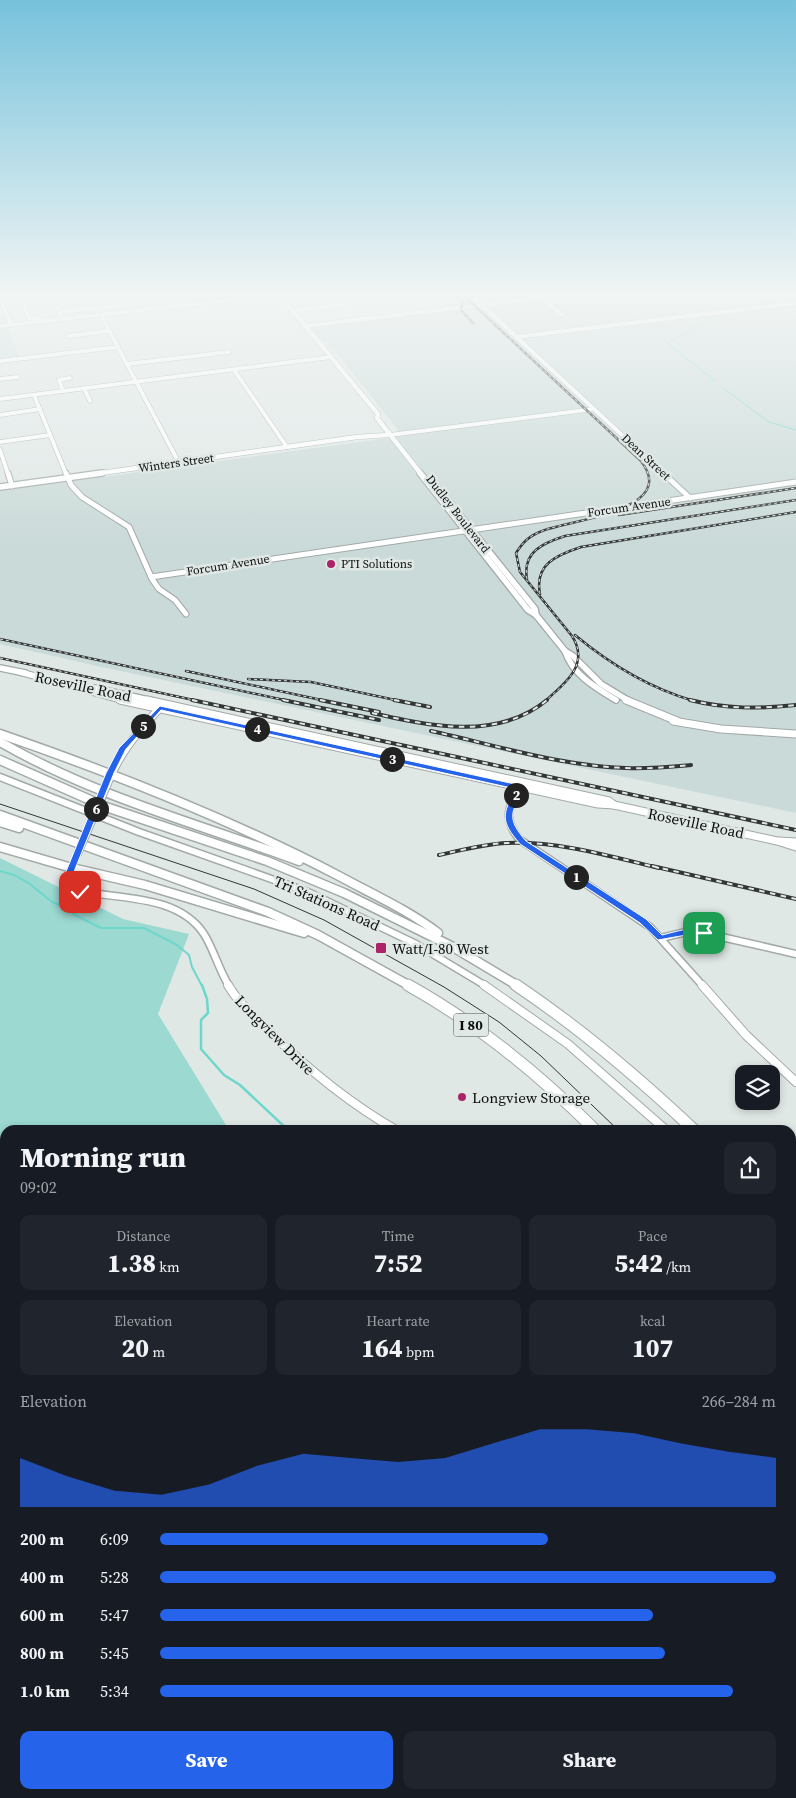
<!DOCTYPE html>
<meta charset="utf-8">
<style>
body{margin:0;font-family:"Source Serif 4",serif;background:#20242c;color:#f1f3f6;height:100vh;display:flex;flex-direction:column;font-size:19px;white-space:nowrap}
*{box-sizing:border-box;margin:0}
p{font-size:16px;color:#9ea1a6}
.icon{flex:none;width:28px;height:28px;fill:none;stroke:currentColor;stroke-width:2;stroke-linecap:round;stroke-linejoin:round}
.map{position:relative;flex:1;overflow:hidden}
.side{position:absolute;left:0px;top:1125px;width:796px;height:674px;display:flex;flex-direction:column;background:#171b24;border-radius:15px 15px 0 0;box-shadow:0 2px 8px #0003}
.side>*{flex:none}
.fabs{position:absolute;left:735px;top:1065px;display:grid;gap:10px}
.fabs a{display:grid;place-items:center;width:45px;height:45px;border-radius:10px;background:#171b24;box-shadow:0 2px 8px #0003;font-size:25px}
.pin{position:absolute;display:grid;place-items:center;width:42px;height:42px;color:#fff;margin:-21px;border-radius:10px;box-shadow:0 2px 8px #0006}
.km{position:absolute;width:25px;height:25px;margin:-12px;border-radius:50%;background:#222;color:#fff;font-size:14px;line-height:25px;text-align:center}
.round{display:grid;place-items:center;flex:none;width:52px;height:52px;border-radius:10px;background:#20242c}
.headline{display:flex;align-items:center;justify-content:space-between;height:85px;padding:0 20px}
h1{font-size:28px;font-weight:800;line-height:38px}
.stats{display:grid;grid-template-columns:repeat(3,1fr);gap:8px;height:85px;padding:5px 20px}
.stats div{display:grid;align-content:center;border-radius:10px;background:#20242c;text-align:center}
.stats b{font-size:25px;font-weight:800}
.stats small{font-size:14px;font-weight:400}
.stats p{font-size:14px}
.chart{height:140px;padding:10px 20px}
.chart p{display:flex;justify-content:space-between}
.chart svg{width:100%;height:90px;margin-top:5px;fill:#2563eb;opacity:.7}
.cta{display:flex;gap:10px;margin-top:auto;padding:10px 20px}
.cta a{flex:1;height:58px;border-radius:10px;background:#2563eb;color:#fff;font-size:20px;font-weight:800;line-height:58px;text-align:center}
.cta a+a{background:#20242c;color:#f1f3f6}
ul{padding:0 20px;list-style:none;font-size:16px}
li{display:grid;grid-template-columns:80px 60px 1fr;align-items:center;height:38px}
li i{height:12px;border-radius:6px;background:#2563eb}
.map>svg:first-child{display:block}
</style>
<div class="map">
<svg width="796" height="1798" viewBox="0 0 796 1798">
<rect width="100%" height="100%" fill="#e0e8e6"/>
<g fill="#cadad8">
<polygon points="186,293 270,293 271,294 190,303"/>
<polygon points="421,293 796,293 796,813 97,666 0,644 0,491 403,436 339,356 310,328 439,311"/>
<polygon points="7,326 20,358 0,360 0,327"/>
</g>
<polygon fill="#9bd9d1" points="0,858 123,919 189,934 158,1014 229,1130 5,1130 5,1543 0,1544"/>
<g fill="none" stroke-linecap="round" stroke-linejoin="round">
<g stroke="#6ed7cb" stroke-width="1">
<polyline points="727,310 796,300"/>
<polyline points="715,381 667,343 719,314"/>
<polyline points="723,388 769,422 796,430"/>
</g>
<polyline stroke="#6ed7cb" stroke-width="2" points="0,871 14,875 30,884 52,902 65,907 75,915 101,928 144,928 177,945 189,955 192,967 202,986"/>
<polyline stroke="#6ed7cb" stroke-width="2.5" points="202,985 207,999 208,1013 201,1020 201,1049 224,1075 240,1085 288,1130"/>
<polyline stroke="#6ed7cb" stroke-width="3" points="668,1794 670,1798"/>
<defs>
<g id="minor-far4">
<polyline points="19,293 29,318 39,318"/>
<polyline points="146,293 153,305"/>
<polyline points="469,293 664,474"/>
<polyline points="535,293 562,315"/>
<polyline points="113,295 120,306"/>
<polyline points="0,297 11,325"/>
<polyline points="178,303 185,302 180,293"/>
<polyline points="55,304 61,315"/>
<polyline points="291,311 379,300"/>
<polyline points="59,312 151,302"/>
<polyline points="101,315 179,463"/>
<polyline points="0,326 294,293"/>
<polyline points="304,326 542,298"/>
<polyline points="68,336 109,331"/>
<polyline points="516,337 796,303"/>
<polyline points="0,361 118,347"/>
<polyline points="127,364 229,352"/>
<polyline points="234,370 287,447"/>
<polyline points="0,379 18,377"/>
<polyline points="84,388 90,401"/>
<polyline points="63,391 59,380 70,378"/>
<polyline points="34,395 66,474"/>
<polyline points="0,399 331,357"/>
<polyline points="0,415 40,409"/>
<polyline points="390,435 594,409"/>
<polyline points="0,442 50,435"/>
<polyline points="0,450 8,474"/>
</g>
<g id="minor-far3">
<polyline points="8,473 12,486"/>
<polyline points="66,473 71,485 82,497 129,527 152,579 159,589 175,600 186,614"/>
<polyline points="663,473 690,498"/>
<polyline points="151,577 796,482"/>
</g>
<g id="minor-far2">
<polyline points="0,777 139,832 308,892 416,944 486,986"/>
<path d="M523,783C510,805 501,816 519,839L650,927L703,986"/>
<path d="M72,868L67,882L75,890C117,900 177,893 204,934C214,950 219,970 229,986"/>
<polyline points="661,938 686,932 704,933 796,954"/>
</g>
<g id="minor-far1">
<path d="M228,985C239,1004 256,1018 272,1034C310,1071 349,1103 396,1130"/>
<polyline points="484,985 568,1044 666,1130"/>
<polyline points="702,985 746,1035 796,1082"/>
<polyline points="791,1257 796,1262"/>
</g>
<g id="minor">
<polyline points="791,1534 796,1533"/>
<polyline points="0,1779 5,1781"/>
<polyline points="33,1794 43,1798"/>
<polyline points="571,1794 571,1798"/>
<polyline points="734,1794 735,1798"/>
</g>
<g id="major-far2">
<polyline points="278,293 378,414 377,418 421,474"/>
<polyline points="94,474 357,437 388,435"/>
</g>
<g id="major-far1">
<polyline points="420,473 528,610 536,615 565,651 573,656 601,684 629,701"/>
<polyline points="433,482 535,609 536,615"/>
<polyline points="0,487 102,473"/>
<path d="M565,651C572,674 596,688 616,700"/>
<polyline points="0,668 25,673"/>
<polyline points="20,672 125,701"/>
<polyline points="95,688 153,701"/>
</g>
<g id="major">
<polyline points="120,700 598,804 614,805 777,841 796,847"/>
<polyline points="147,700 609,801 614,805"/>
<polyline points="626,700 677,721"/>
<polyline points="673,721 721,729 796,734"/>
<path d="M106,787C118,755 137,732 161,707"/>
<polyline points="779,841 796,842"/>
</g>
<g id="highway-far2">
<path d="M0,734C116,774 230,819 339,876C372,894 408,910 438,933"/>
<path d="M0,742C96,797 196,823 299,861"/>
<polyline points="0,760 106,807 267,861 344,893 453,947 518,986"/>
<polyline points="0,815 268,912 318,935 410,986"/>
<polyline points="0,822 19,828"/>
<polyline points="0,847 72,868 145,885 304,933"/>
</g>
<g id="highway-far1">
<path d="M408,985C476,1023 540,1075 595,1130"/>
<path d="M516,985C580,1028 638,1077 694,1130"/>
<polyline points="791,1233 796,1238"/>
</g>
<g id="highway">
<polyline points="791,1350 796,1355"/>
<polyline points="791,1379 796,1386"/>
</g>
</defs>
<use href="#minor-far4" stroke="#a2a9a8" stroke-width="5"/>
<use href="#minor-far3" stroke="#a2a9a8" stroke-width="7"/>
<use href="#minor-far2" stroke="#a2a9a8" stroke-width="9"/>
<use href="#minor-far1" stroke="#a2a9a8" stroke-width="10"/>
<use href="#minor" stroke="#a2a9a8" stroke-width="12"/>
<use href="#major-far2" stroke="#a2a9a8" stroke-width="5.5"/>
<use href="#major-far1" stroke="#a2a9a8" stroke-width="8"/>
<use href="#major" stroke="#a2a9a8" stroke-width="9"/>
<use href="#highway-far2" stroke="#a2a9a8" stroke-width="11"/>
<use href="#highway-far1" stroke="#a2a9a8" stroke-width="13"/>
<use href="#highway" stroke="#a2a9a8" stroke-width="16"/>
<use href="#minor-far4" stroke="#fff" stroke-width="4"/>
<use href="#minor-far3" stroke="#fff" stroke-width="5"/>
<use href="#minor-far2" stroke="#fff" stroke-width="6"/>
<use href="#minor-far1" stroke="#fff" stroke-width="8"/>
<use href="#minor" stroke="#fff" stroke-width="9"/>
<use href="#major-far2" stroke="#fff" stroke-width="4.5"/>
<use href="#major-far1" stroke="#fff" stroke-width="5.5"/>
<use href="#major" stroke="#fff" stroke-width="7"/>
<use href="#highway-far2" stroke="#fff" stroke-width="8"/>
<use href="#highway-far1" stroke="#fff" stroke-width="11"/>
<use href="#highway" stroke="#fff" stroke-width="13"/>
<g stroke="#333636" stroke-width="1">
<polyline points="0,804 254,889 324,920 444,987 499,1022 541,1056 618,1130"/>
<polyline points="791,1323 796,1328"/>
</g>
<defs>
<g id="rail-far1">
<path d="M461,293L640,460C682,511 568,520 542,531C529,536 523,542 516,553L520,572L572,636C590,664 566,683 545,701"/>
<polyline points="459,297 463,302 461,310 473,323"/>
<polyline points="619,515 796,488"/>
<path d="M527,579C522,552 543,543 565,536L796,500"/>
<path d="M540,594C534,564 557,555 581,547L796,512"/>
<path d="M575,635C611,665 649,688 694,701"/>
<polyline points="0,639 289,701"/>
<polyline points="0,658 198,701"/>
<polyline points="186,671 326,701"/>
<polyline points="248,679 311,682 400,701"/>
</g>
<g id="rail">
<polyline points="192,700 796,830"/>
<polyline points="283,700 379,720"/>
<polyline points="320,700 379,712"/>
<polyline points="394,700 430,707"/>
<path d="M690,700C726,709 759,709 796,705"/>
<path d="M372,713C430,726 497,741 547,700"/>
<path d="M431,731C495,745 560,766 626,768C648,769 669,767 691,765"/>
<path d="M439,855C462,850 484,844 507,843C559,841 609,856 659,868"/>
<polyline points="652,866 796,899"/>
</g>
</defs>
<use href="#rail-far1" stroke="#333636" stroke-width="2.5"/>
<use href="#rail" stroke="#333636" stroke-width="4"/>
<use href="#rail-far1" stroke="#e0e8e6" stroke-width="1" stroke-dasharray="3" stroke-linecap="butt"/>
<use href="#rail" stroke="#e0e8e6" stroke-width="2" stroke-dasharray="5.5" stroke-linecap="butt"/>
<defs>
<polyline id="major-bridge" points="77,855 106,787"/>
</defs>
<use href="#major-bridge" stroke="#a2a9a8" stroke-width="9" stroke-linecap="butt"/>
<use href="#major-bridge" stroke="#fff" stroke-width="7"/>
</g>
<linearGradient id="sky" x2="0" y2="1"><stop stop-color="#77c2dc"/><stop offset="0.54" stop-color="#f1f5f4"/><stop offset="1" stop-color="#f1f5f4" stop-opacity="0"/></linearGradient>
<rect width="796" height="545" fill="url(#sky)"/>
<path fill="#2563eb" stroke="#fff" d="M160,706L524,786L525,788C511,812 506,818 526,841L646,919L662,935C675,932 697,924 709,933L704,935H686L658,940L640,923L520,844C500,821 502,814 516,789L161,710L126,749L114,773L71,879L74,886L84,892L80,894L68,890L63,879L106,773L119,748Z"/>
<g fill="#ac2467" stroke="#e0e8e6" stroke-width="2">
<circle cx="331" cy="564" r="5"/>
<rect x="375" y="942" width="12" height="12" rx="2.5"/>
<circle cx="462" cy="1097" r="5"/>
</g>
<g text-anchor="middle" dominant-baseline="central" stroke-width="5" stroke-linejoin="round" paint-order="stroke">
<g font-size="12" fill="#0b0d0d" stroke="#e0e8e6">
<text transform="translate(646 457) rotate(43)">Dean Street</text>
<text transform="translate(176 463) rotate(-8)">Winters Street</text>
<text transform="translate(629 507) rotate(-8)">Forcum Avenue</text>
<text transform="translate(458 514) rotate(52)">Dudley Boulevard</text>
<text transform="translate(228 565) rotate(-9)">Forcum Avenue</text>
</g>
<g font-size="12" fill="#0b0d0d" stroke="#e0e8e6" text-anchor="start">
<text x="341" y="564">PTI Solutions</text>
</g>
<rect fill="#e0e8e6" stroke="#4b4f4e" stroke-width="1" x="453.5" y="1013.5" width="35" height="23" rx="4"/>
<g font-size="14" font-weight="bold" fill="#0b0d0d">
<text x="471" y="1025">I 80</text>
</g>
<g font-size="15" fill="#0b0d0d" stroke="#e0e8e6">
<text transform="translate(83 686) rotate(12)">Roseville Road</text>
<text transform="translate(696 823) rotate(12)">Roseville Road</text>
<text transform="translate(327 903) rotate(24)">Tri Stations Road</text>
<text transform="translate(275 1035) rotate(45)">Longview Drive</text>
</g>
<g font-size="15" fill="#0b0d0d" stroke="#e0e8e6" text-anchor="start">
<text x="392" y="948">Watt/I-80 West</text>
<text x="472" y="1097">Longview Storage</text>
</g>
</g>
</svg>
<div class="fabs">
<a><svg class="icon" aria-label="layers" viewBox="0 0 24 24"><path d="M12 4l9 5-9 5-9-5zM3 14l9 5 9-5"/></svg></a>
</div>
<div class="pin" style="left:704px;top:933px;background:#1e9e55"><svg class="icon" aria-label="arrive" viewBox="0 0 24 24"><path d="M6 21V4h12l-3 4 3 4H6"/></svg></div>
<div class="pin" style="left:80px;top:892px;background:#d93025"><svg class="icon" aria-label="check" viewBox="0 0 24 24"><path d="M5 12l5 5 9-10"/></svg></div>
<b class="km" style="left:576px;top:877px">1</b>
<b class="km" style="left:516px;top:795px">2</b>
<b class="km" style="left:392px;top:759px">3</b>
<b class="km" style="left:257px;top:729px">4</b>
<b class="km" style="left:143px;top:726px">5</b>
<b class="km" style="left:96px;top:809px">6</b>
<section class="side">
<div class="headline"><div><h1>Morning run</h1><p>09:02</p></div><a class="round"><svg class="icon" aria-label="share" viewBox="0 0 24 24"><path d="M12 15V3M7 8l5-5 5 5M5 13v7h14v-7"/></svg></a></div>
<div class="stats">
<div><p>Distance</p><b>1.38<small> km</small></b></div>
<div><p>Time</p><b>7:52</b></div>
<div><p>Pace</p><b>5:42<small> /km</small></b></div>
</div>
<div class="stats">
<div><p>Elevation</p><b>20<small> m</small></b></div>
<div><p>Heart rate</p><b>164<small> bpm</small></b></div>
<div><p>kcal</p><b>107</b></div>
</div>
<div class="chart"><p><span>Elevation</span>266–284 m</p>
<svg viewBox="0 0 160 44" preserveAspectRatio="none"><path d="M0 44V20L10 29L20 36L30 38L40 33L50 24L60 18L70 20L80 22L90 20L100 13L110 6L120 6L130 8L140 13L150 17L160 20V44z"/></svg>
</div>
<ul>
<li><b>200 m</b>6:09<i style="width:63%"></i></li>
<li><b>400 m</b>5:28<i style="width:100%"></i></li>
<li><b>600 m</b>5:47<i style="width:80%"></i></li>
<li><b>800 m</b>5:45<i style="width:82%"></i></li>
<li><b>1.0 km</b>5:34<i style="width:93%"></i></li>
</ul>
<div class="cta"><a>Save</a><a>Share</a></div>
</section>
</div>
